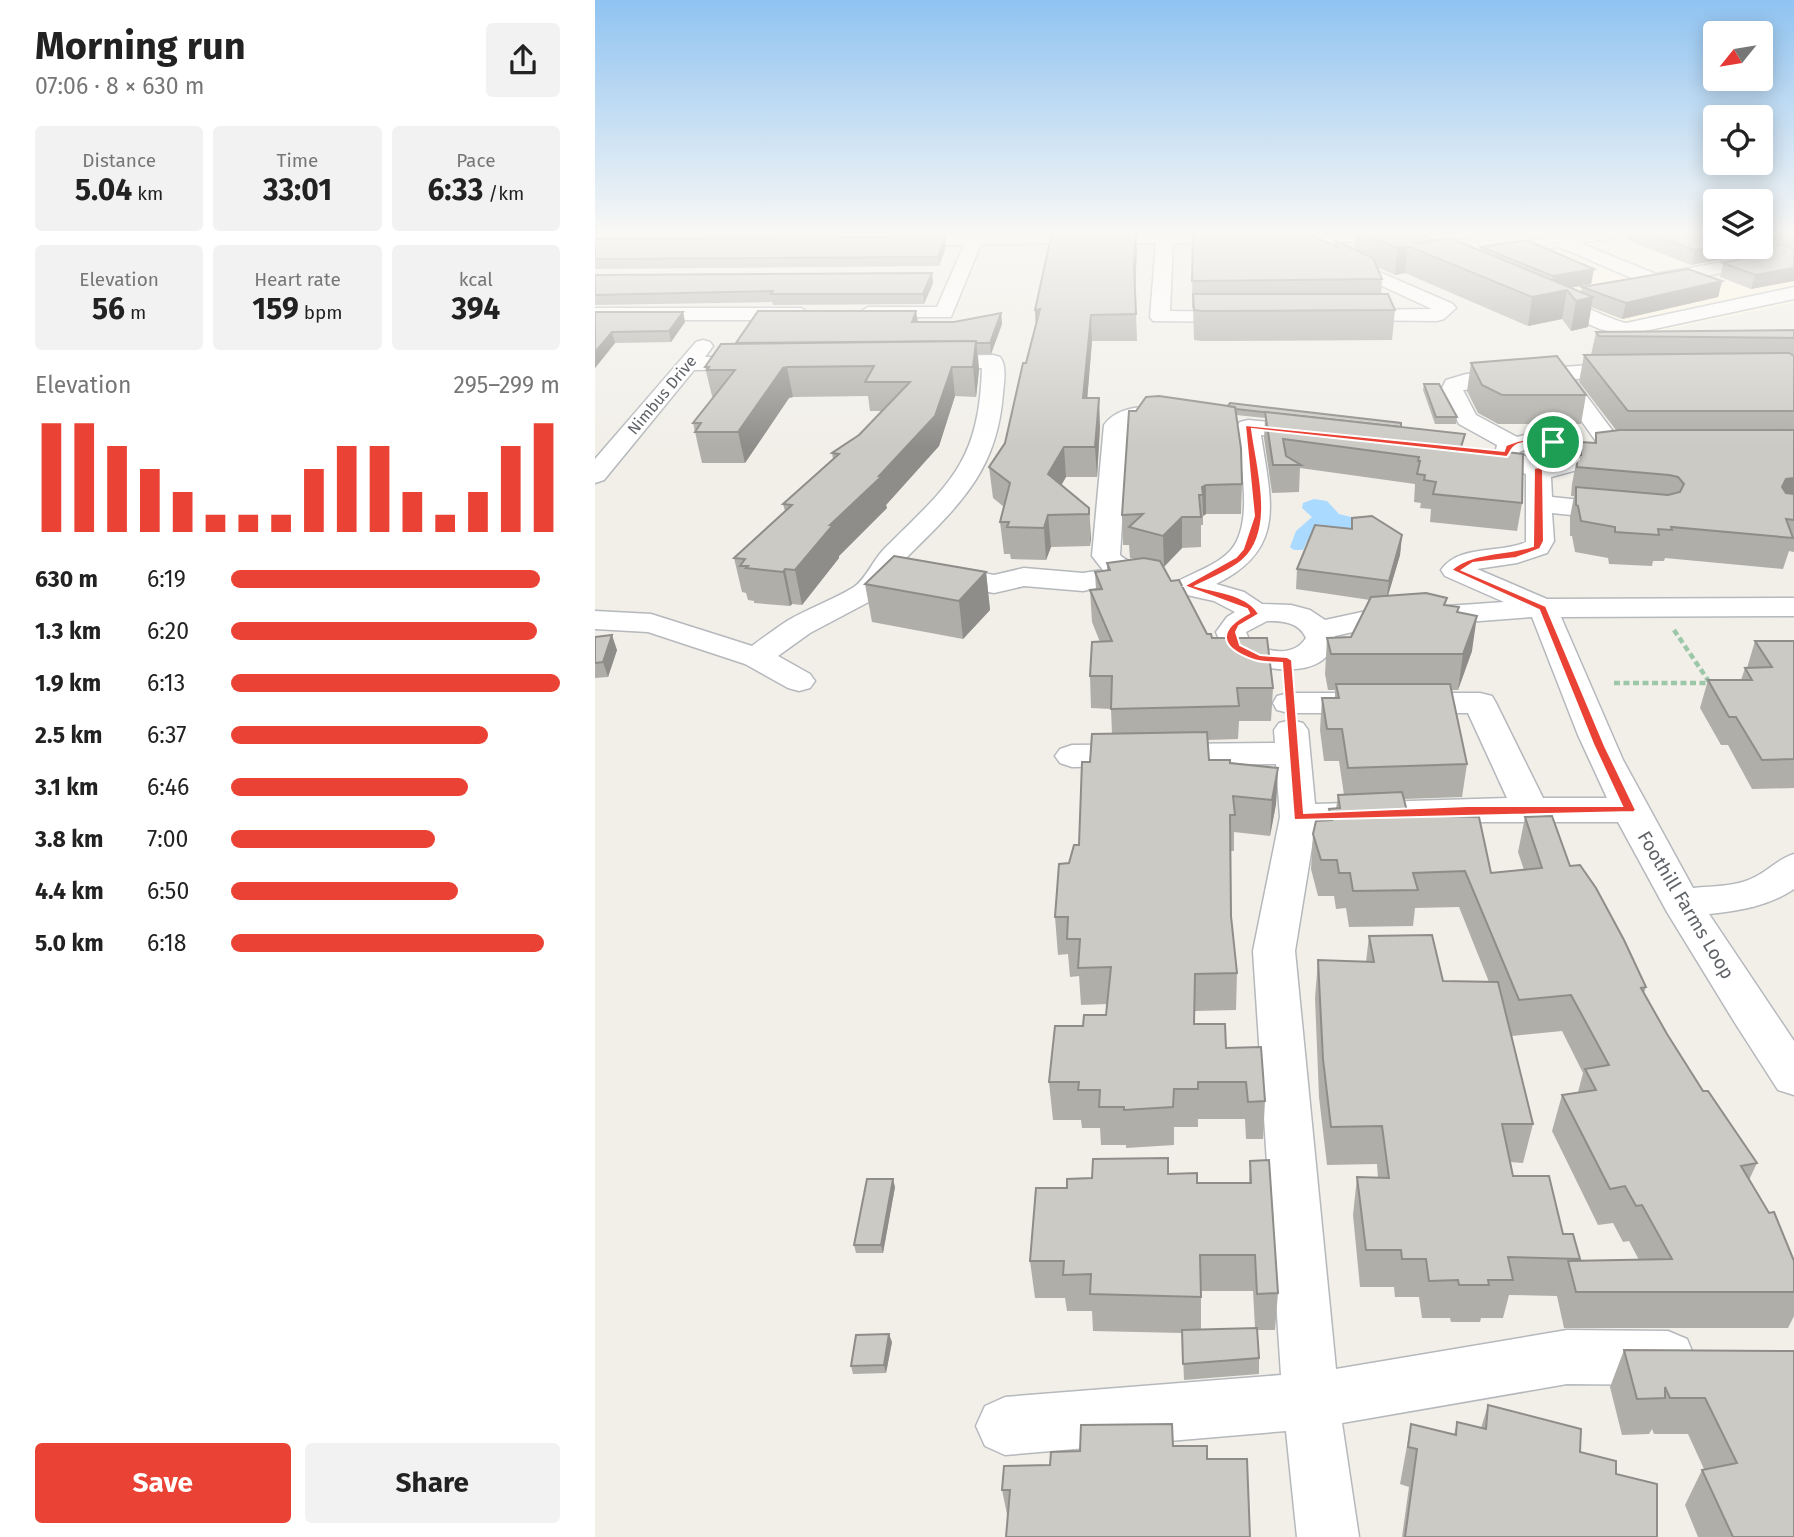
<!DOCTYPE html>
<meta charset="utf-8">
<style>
body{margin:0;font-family:"Fira Sans",sans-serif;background:#f2f2f2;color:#222;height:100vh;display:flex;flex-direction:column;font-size:26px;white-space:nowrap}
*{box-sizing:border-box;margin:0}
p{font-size:23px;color:#767676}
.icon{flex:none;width:38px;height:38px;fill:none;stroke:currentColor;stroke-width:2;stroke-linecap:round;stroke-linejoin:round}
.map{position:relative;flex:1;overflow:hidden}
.panel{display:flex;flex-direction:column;background:#fff;width:595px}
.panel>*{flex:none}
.needle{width:46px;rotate:240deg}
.buttons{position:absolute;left:1108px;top:21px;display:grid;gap:14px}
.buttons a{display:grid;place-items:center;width:70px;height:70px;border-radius:7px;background:#fff;box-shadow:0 4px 18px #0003;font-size:35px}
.pin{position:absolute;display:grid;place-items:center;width:60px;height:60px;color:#fff;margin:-30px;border:4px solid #fff;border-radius:50%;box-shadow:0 2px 7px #0007}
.round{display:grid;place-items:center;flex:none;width:74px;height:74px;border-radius:7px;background:#f2f2f2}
.head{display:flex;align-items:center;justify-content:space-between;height:119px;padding:0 35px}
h1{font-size:38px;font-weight:700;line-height:52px}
.stats{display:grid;grid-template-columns:repeat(3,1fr);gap:10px;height:119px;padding:7px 35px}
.stats div{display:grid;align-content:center;border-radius:7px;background:#f2f2f2;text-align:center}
.stats b{font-size:30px;font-weight:700}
.stats small{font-size:19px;font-weight:400}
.stats p{font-size:19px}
.chart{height:196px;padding:14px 35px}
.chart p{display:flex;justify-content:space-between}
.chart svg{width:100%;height:126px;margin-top:7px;stroke:#ea4335;stroke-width:6}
.action{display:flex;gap:14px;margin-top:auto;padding:14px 35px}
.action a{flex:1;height:80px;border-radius:7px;background:#ea4335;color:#fff;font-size:28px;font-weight:700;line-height:80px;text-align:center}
.action a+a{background:#f2f2f2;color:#222}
ul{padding:0 35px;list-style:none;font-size:23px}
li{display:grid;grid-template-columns:112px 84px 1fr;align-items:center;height:52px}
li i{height:18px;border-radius:9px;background:#ea4335}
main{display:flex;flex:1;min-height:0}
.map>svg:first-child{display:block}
</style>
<main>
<section class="panel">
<div class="head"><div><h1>Morning run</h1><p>07:06 · 8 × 630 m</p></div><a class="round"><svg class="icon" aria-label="share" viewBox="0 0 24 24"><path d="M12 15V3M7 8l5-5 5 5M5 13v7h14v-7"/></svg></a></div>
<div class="stats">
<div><p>Distance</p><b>5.04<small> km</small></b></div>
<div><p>Time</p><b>33:01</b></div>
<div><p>Pace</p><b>6:33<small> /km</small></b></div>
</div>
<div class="stats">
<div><p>Elevation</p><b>56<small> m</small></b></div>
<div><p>Heart rate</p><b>159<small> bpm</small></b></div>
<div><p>kcal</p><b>394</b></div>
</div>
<div class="chart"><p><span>Elevation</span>295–299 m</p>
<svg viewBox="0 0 160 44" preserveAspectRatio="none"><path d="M5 44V6M15 44V6M25 44V14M35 44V22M45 44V30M55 44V38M65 44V38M75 44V38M85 44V22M95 44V14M105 44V14M115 44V30M125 44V38M135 44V30M145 44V14M155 44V6"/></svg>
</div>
<ul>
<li><b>630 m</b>6:19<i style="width:94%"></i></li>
<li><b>1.3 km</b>6:20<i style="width:93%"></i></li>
<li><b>1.9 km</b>6:13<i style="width:100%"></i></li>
<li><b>2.5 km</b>6:37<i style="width:78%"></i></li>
<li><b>3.1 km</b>6:46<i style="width:72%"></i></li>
<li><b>3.8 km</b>7:00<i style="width:62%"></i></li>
<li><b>4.4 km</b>6:50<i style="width:69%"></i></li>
<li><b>5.0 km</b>6:18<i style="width:95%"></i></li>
</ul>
<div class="action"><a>Save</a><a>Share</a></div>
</section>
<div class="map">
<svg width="1199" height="1537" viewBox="0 0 1199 1537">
<rect width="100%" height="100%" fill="#f1efe8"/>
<polygon fill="#fef7e0" points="958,232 1120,232 1120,247 1166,247 1166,232 1199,232 1199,303 1048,334 1019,337 799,245 882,242"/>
<polygon fill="#aadaff" points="719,499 732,501 744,514 764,519 766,528 712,541 708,550 699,550 695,547 701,531 717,517 707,508 708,503"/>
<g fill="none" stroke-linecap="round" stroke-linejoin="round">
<defs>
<g id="minor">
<polygon points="375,232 391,232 391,234 892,232 884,237 819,241 578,243 575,311 654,312 657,316 647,322 558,321 555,317 561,243 386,244 356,317 266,317 263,313 273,307 342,307 369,245 304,245 295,240 298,236 374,234"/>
<path d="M991,232H1032L1024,237L985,243L1061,274L1138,260L1113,247L1120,242V247C1138,247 1149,249 1161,263L1152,268L1079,282L1084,287L1075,293L1048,285L1046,282L964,247L897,257L888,252L897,247Z"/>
<polygon points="743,254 858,304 861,308 849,319 842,321 745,320 742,316 752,310 837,309 737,263 734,259 737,255"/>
<path d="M1199,287V299L1031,335L1005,329L946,304L943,300L946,296C966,291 1008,318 1031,323Z"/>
<polygon points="0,308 206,308 216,314 206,320 0,320"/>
<polygon points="108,340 115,342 118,346 110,357 158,357 166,358 169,363 166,368 158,369 99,370 9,480 0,483 0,459 101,342"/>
<path d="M398,355L405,357C412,366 409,382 408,393C402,473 363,506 310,559L399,575L429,568L488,573L508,570L497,556L509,425C525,402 564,405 588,411L592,416L588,421C569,426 551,416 533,427L525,555C536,566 554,564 562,576L558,582L548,585L536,581L488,591L429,586L399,593L298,574L283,597L215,633L183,656L215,674L220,681L215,688L204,691L193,688L150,664L53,632L0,629V611L56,614L157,646C169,637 180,629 192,621C214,608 238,600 259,587C271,579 278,560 289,549C353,485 384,465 387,368H336L328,367L325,362L328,357L336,356Z"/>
<path d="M996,365L1042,366L1045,371L1042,376L1034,377L979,379L1031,449L1028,454L1019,456L1010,454L958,381L868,390L881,415L922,437C947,429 979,434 992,459L982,470L956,477L957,497L1024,504L1033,506L1037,512L1033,518L1024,520L957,513L959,541L952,553L922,563L882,569L952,599L1199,598V616L966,617L1028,760L1098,888C1118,886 1141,887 1160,877C1174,870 1183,859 1199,854V889C1174,906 1144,911 1114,914L1199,1041V1095L1183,1090L1140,1023L1072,912L1023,822H872L720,828L700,951L741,1369L972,1330L1073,1331L1092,1339L1100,1358L1092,1377L1073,1385L972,1384L747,1423L764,1537H702L691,1431L410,1455L390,1446L381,1426L390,1406L410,1397L686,1375L658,951L685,817L681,764L477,767L465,763L460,756L465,749L477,745L680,743L679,730L684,723L696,720L708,723L713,730L720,804L912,798L873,713H694L682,710L678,703L682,696L694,693H885L897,696L901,703L948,798H1012L983,735L937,617L767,630L740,636C736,685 658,670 630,654L621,632L632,617L640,612L619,601L583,593L579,587L583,581C600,572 622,565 635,551C660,524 645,460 641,427L645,422L653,420L716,426L724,428L728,433L724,438L716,440L666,435C676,502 692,549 621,584L649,592L667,604L696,605L715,610L730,620L767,612L909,602L850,576L846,570C864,544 905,554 931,542V474C918,470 908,465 900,454L902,445L864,424L846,390L851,380L871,374ZM937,447L954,449L967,458C952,466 937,462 924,452ZM672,621C688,621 704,622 711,638C698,658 672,652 655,642L651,632Z"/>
</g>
</defs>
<use href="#minor" stroke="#b5b8bc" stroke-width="3"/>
<g stroke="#9cc7a9" stroke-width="4.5" stroke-dasharray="6 3.5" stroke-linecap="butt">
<polyline points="1079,630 1115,683"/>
<polyline points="1019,683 1113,683"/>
</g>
<use href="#minor" fill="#fff" fill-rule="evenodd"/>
</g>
<g fill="#afaea9" fill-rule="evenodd">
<polygon points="0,232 160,232 0,234"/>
<polygon points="598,232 740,246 741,241 760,249 761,232 821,232 840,241 885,251 886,247 999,269 996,284 975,288 986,292 987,287 1127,281 1123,297 1027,319 996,307 993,327 976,331 967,319 933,326 810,273 800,275 782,267 787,279 786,294 800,310 797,340 606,341 599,340 598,308 597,308"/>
<polygon points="1033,232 1100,232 1120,247 1132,247 1129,259 1096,265 1032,240"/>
<polygon points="1102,232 1120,232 1120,237"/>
<polygon points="1166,232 1199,232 1199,248 1167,236 1166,237"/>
<polygon points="0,239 351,247 344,266 0,269"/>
<polygon points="1140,247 1166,247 1199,249 1199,281 1156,289 1125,277 1128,263 1158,256 1143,247"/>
<polygon points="542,250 540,285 542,341 497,341 492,398 505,426 502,477 471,477 466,485 494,508 495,546 456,547 451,560 416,559 415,554 409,554 405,522 409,507 398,498 394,467 410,443 441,325"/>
<polygon points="337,273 338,283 329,304 178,305 177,302 0,305 0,275"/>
<polygon points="0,312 88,312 90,322 76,342 20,343 0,368"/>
<polygon points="406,313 407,324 396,354 383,354 384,370 381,397 360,396 344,446 291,505 292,508 244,556 244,558 207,605 197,604 195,606 159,603 159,601 153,600 151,593 147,592 139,558 190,511 188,504 238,459 237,453 264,435 286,411 275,411 273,396 198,397 194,398 150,463 107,463 98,423 118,397 117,396 110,367 141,344 322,322 359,322"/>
<polygon points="1199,330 1199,552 1194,551 1188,569 1070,558 1069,561 1058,561 1057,566 1014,564 1013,558 980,552 977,536 975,536 975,517 979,496 976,496 977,484 985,442 999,443 1001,433 1021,430 984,382 989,355 996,355 1001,332"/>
<polygon points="876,363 991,395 986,424 903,424 883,413 872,391"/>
<polygon points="829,384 862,417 861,424 840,424 828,390"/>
<polygon points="633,406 806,427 868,447 927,503 922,531 835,522 836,509 825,508 826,503 819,502 820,484 705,468 704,492 677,493 669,438 670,418 641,415 647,484 646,514 611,514 608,516 608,525 606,525 606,547 587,548 568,567 576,581 612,634 678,688 676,721 644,721 643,739 612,740 614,760 683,768 681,804 675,836 639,832 639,851 635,851 636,916 642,973 641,1010 600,1011 599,1024 631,1048 670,1101 668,1139 651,1139 650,1119 603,1119 603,1127 579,1127 579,1145 531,1148 531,1145 506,1145 505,1128 487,1128 486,1120 458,1120 454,1082 488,1026 511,1015 513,1004 486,1005 484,976 475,977 473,954 463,955 460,917 474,863 484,845 495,762 517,734 516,709 496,708 495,676 505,642 497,622 495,590 501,590 500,572 512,570 512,563 539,559 535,558 534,545 528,545 527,515"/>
<path d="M757,518L807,535L805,555L793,596L851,605L863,613L877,651L863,690H856L872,764L867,797L809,799L813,815L896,873L929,870L923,852L930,817L975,866L1051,987L1049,993L1072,1034L1108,1091L1162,1163L1154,1180L1199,1261V1316L1193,1328H969L962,1296L914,1295L908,1318H886L885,1322H856L855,1318H827L824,1297H800L799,1287H765L758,1215L762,1177L783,1178L782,1164L732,1165L724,1097L720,998L723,960L771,962L774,936L848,981L894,982L864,907L820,908L818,926L754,927L751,908L741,909L739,896H723L716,869L718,834L733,820L734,809H741L743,795H749L744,761H729L725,730L727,698H740V690H733L730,674L732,638L756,637L775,600L701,589L702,569L756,529ZM967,1031L988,1073L983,1092L967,1095L957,1131L1003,1225L1018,1223L1028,1242L1034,1241L1044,1260L985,1261V1259L918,1176L915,1162L928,1163L938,1124L917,1036Z"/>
<polygon points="391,572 395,610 368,639 277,622 270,584"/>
<polygon points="0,637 22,650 13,677 0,678"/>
<polygon points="1160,641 1199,641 1199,788 1157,789 1133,745 1126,745 1105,708 1113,680 1146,680 1150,668 1152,668"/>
<path d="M655,1161L683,1293L680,1330H662L664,1358V1374L589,1380L587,1333L498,1331L497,1311H472L470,1298H440L435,1261L472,1188L497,1178L573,1174L602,1183H654ZM606,1291H658L660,1328L606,1330Z"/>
<polygon points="300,1187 288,1253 261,1253 259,1245"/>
<polygon points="297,1342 291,1373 258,1374 256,1366"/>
<polygon points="1029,1350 1199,1351 1199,1537 1103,1537 1090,1505 1107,1470 1109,1469 1093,1434 1059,1434 1057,1429 1054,1434 1027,1435 1015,1387"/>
<polygon points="893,1405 985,1452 1021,1474 1062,1537 807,1537 814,1487 805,1484 809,1462 816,1424 859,1435 862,1422 886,1428"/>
<polygon points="578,1446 612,1459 413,1519 407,1490 455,1465"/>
</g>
<g fill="#8f8d8a">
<polygon points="542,232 542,250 540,290 539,266"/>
<polygon points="350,237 351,247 344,266 343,257"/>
<polygon points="813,246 810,273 800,275 802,248"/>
<polygon points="1120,247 1132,247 1129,259 1096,265 1100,250"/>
<polygon points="1199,268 1199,281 1156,289 1160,275"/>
<polygon points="999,269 996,284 955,291 958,276"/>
<polygon points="337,273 338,283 329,304 328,294"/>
<polygon points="1127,281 1123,297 1027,319 1031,303"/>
<polygon points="972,290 967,319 933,326 937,297"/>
<polygon points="998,297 993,327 976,331 981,301"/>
<polygon points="445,309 441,336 440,310"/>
<polygon points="321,311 323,322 318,333 317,322"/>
<polygon points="88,312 90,322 76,342 74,331"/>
<polygon points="406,313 407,324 396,354 395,343"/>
<polygon points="496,315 497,341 490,426 488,398"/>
<polygon points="17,332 20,343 0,368 0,352"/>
<polygon points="381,341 384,370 381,397 378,367"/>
<polygon points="192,367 198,397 194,398 150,463 143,432 188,368"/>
<polygon points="357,367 360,396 344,446 291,505 292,508 244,556 244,558 207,605 200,570 235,525 284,476"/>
<polygon points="504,398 505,426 502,477 500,447"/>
<polygon points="469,447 471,477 455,505 453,474"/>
<polygon points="1199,478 1199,506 1187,487 1191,479"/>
<polygon points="611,485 611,514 608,516 607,487"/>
<polygon points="494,508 496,539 495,546 494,514"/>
<polygon points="453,515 456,547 451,560 449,528"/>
<polygon points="587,517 587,548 569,567 568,536"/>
<polygon points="807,535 805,555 791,602 794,581"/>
<polygon points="190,569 197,604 195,606 188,572"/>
<polygon points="391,572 395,610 368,639 364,601"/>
<polygon points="882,616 877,651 863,690 868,654"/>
<polygon points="17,635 22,650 13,677 8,662"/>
<polygon points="683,768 681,804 675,836 677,800"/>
<polygon points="298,1179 300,1187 288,1253 286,1245"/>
<polygon points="294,1334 297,1342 291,1373 289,1365"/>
</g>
<g fill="#cccac5" stroke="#8f8d8a" stroke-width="2">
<polygon points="457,232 541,232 539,266 541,314 496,315 488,398 504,398 500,447 469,447 453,474 494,508 494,514 453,515 449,528 412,527 414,522 405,522 415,483 394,467 410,443 428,363 431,363 445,309 440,310"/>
<polygon points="598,232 708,232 743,247 741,241 778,258 787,279 597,281"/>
<polygon points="765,232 821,232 840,240 820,244 855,238 998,297 981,301 972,290 937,297 813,246 802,248"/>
<polygon points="1052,232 1100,232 1120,240 1120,247 1100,250"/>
<polygon points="350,237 343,257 0,259 0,239"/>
<polygon points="1166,238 1199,249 1199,268 1160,275 1128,263 1156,257 1166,252"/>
<polygon points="931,240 999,269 958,276 886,247"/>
<polygon points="1093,269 1127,281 1031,303 987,287"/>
<polygon points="337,273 328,294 176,294 178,291 0,295 0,275"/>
<polygon points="598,294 793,294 800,310 606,311 599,310"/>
<polygon points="163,311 321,311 317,322 359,322 406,313 395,343 381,343 381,341 141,343"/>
<polygon points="0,312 88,312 74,331 17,332 0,352"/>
<polygon points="1199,330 1199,338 1004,336 1001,332"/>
<polygon points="381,341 378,367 357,367 340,416 284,476 287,476 235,525 238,525 200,570 190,569 188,572 151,568 153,566 145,566 150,559 139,558 197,505 188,504 244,454 237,453 264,435 315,382 270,382 279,366 192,367 188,368 143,432 100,432 106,423 98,423 140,370 112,370 114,367 110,367 126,344"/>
<polygon points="1194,353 1199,356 1199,411 1033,411 989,355"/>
<polygon points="962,356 991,395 907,395 887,385 876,363"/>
<polygon points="829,384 844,384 862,417 841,417"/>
<polygon points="564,396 640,407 646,448 647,484 611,485 607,487 608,495 604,495 606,517 587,517 568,536 534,527 548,514 527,515 534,411 541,411 551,397"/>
<polygon points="635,403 806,423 806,427 641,409 640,407 633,406"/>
<polygon points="670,412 870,434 866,447 928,454 927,503 838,494 841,482 829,480 830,475 822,474 825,461 823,461 824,457 688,439 691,456 706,465 678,465"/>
<polygon points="1025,430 1199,430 1199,478 1191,479 1187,487 1191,493 1199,494 1199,520 1191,519 1198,538 1076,527 1077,530 1063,529 1064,535 1020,532 1020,527 986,521 983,506 981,505 981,487 1073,495 1085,492 1089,484 1083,477 1074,475 982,467 982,455 986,455 985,442 1001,443 1001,433"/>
<polygon points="777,516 807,535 794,581 702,569 720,525 757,529 757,518"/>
<polygon points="299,556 391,572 364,601 270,584"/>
<polygon points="549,558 565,561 576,581 584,580 612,634 616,634 617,638 672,638 678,688 642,688 644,706 516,709 517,676 495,676 497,642 517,641 495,590 507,589 500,572 515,570 512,563"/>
<polygon points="831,593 852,598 849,605 864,607 862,612 882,616 868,654 736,654 732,638 756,637 776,597"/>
<polygon points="17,635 8,662 0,663 0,637"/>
<polygon points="1160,641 1199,641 1199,759 1167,760 1141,717 1134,717 1113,680 1157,680 1150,668 1177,667"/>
<polygon points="741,684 855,684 872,764 753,768 747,729 732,729 727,698 744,698"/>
<polygon points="612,732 614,760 635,760 635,763 683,768 677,800 638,796 640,815 635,815 636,916 642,973 600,974 599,1024 630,1024 631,1048 666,1047 670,1101 653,1102 651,1082 603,1082 603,1089 579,1089 578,1107 529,1110 529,1107 504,1107 505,1090 483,1090 484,1082 454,1082 460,1026 488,1026 489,1015 511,1015 516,967 483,968 485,939 472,939 473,917 460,917 464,864 474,863 479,845 484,845 487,762 495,762 497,734"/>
<polygon points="807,792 813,815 884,817 896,873 947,868 930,817 957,816 975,866 985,865 1001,888 1029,940 1051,987 1046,988 1072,1034 1108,1091 1113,1091 1162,1163 1146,1166 1174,1213 1179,1212 1199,1261 1199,1292 981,1292 973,1261 1077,1259 1047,1205 1041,1206 1030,1186 1015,1189 967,1095 1001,1090 990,1069 1014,1065 976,995 924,1000 870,871 818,873 823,890 758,891 755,873 744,873 742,860 726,860 718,834 721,821 737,820 734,809 745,808 743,795"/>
<polygon points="837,935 848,981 903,982 938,1124 907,1124 918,1176 954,1176 968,1234 978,1234 985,1259 913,1257 918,1280 893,1280 894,1285 864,1285 863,1280 834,1281 831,1259 807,1259 806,1250 771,1250 762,1177 794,1178 787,1126 736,1127 728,1059 723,960 779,962 774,936"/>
<polygon points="573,1158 573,1174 602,1173 602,1183 656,1183 655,1161 674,1160 683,1293 662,1294 660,1255 605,1255 606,1297 495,1294 496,1274 468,1275 469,1261 435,1261 441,1188 472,1188 472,1179 497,1178 498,1159"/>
<polygon points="272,1179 298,1179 286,1245 259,1245"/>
<polygon points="662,1328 664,1358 588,1364 587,1330"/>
<polygon points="294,1334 289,1365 256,1366 261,1335"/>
<polygon points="1029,1350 1199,1351 1199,1537 1138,1537 1107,1470 1142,1463 1110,1398 1075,1398 1070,1387 1070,1398 1042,1399"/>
<polygon points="893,1405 986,1429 985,1452 1021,1461 1021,1474 1062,1484 1062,1537 810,1537 822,1449 813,1447 816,1424 861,1435 862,1422 891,1429"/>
<polygon points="577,1424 578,1446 612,1446 612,1459 652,1459 655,1537 411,1537 415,1490 407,1490 409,1466 455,1465 456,1452 485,1451 486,1425"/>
</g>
<linearGradient id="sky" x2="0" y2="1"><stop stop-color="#8fc3f1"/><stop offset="0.52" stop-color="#f9f8f5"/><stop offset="1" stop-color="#f9f8f5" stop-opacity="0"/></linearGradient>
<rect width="1199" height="447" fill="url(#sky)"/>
<path fill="#ea4335" stroke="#fff" stroke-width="2" fill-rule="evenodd" d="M650,425L909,451L911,445C933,435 971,435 984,459L975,468L948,471L949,541L945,549L921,558L878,563L867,570L951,606L1010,746L1041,810L1039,812L699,820L687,663C678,662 667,663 659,660C624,648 621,630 654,613L652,609L589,586L641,557L648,549L659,516ZM657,429L912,457C915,454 915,451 918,448C928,436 969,446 976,458L970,464L939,468L938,546C911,555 878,551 856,570L944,610L999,746L1027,806H872L709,813L697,660L692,657L665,655L645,645L641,632L644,626L664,614C653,594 622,592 601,586C616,578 637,571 649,559C681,528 662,468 657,429Z"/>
<g text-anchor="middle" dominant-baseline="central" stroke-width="5" stroke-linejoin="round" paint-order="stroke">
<g font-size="16" fill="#5f6368" stroke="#fff">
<text transform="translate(67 395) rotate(-50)">Nimbus Drive</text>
</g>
<g font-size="19" fill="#5f6368" stroke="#fff">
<text transform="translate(1091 905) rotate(59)">Foothill Farms Loop</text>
</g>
</g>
</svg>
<div class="buttons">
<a><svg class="needle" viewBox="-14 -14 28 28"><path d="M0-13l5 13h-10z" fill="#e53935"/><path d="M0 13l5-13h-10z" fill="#767676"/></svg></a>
<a><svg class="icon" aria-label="locate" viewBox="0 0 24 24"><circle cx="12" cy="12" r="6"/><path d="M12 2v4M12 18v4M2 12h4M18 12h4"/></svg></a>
<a><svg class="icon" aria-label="layers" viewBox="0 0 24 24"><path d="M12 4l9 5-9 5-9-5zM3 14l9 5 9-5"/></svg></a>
</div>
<div class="pin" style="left:958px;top:442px;background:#1e9e55"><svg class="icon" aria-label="arrive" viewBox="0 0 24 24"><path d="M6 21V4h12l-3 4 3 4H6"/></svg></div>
</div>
</main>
